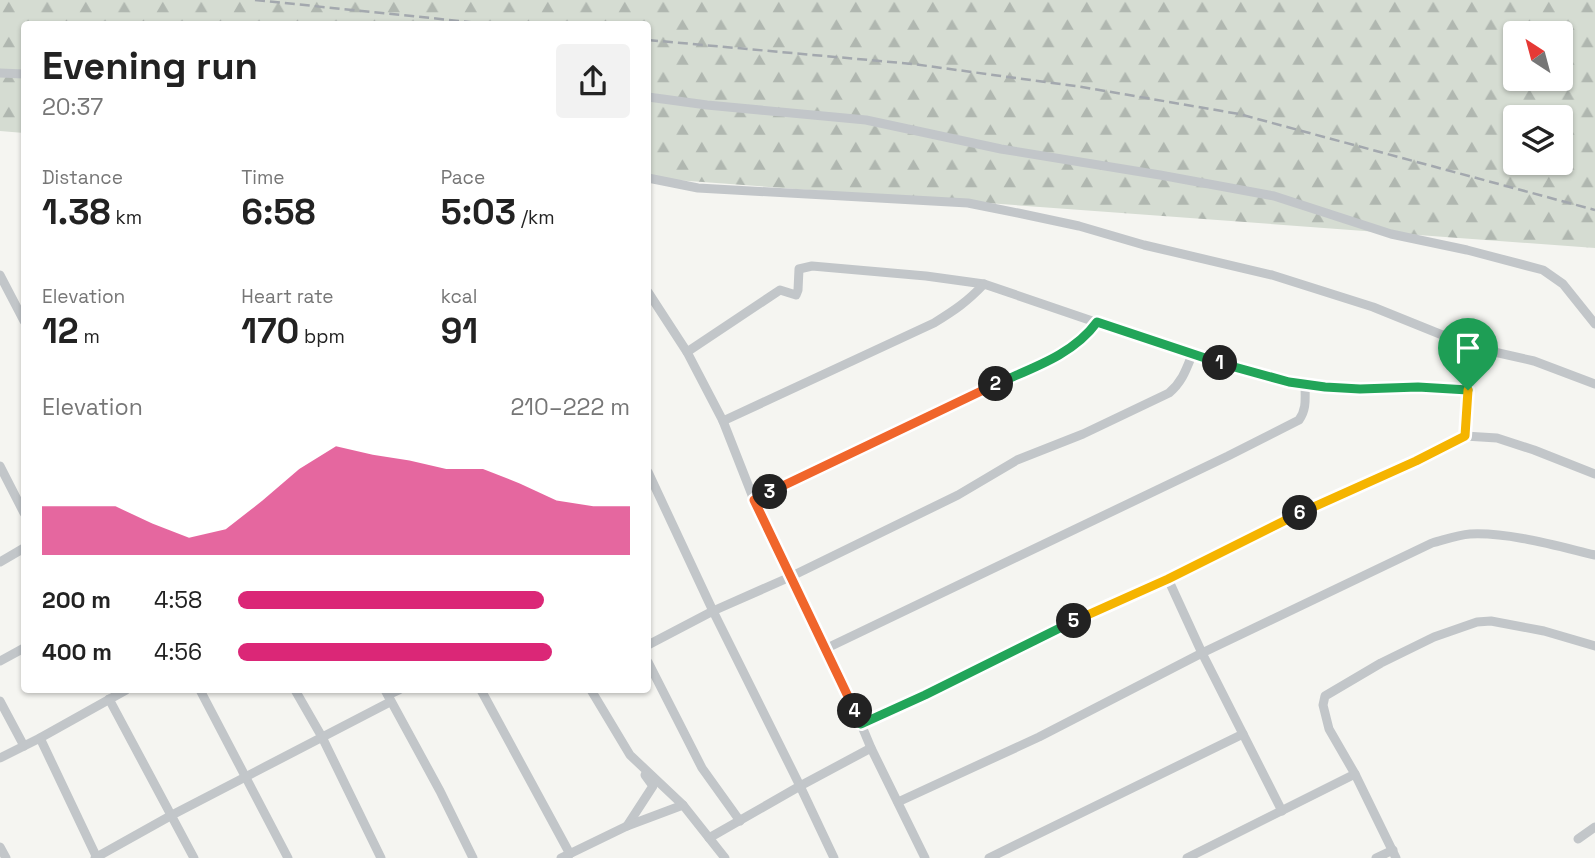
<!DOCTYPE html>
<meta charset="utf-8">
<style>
body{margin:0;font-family:"Space Grotesk",sans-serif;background:#f2f2f2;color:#222;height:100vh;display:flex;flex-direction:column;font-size:26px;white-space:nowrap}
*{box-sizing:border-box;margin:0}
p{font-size:23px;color:#767676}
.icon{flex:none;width:38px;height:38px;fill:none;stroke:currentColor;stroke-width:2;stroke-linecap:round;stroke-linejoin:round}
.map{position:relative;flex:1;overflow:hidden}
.panel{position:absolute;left:21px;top:21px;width:630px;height:672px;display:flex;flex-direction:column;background:#fff;border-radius:7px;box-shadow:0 2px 5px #0004}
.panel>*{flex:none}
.needle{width:46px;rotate:324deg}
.controls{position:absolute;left:1503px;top:21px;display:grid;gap:14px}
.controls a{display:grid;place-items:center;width:70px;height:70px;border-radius:7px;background:#fff;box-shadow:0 2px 5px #0004;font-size:35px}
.pin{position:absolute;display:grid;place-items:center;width:60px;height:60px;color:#fff;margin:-72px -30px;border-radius:50% 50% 50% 0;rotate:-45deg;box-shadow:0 0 7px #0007}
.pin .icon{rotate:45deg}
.km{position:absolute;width:35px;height:35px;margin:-18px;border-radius:50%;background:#222;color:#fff;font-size:19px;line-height:35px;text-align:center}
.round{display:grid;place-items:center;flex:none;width:74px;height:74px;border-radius:7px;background:#f2f2f2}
.head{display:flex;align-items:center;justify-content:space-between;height:119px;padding:0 21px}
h1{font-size:38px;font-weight:800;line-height:52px}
.figures{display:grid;grid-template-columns:repeat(3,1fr);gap:10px;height:119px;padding:7px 21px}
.figures div{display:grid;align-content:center}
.figures b{font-size:35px;font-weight:800}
.figures small{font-size:19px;font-weight:400}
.figures p{font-size:19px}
.chart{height:196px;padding:14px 21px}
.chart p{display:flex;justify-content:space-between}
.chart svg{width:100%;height:126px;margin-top:7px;fill:#db2777;opacity:.7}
ul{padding:0 21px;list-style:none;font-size:23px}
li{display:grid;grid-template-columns:112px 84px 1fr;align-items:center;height:52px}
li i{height:18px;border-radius:9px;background:#db2777}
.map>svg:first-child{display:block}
</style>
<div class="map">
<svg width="1595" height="858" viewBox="0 0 1595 858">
<defs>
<pattern id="forest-firs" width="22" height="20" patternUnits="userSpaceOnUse" patternTransform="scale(1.75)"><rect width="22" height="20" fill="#d5dcd2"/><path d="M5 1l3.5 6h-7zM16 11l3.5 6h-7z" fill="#b0b7b0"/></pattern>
</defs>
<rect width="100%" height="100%" fill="#f5f5f1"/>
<path fill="url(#forest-firs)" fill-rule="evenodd" d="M0,0H1595V248L648,178V24H24V133L0,131ZM1516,33H1561V79H1516ZM1516,117H1561V163H1516Z"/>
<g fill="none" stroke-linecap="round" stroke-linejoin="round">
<g stroke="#c2c6c9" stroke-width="9">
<polyline points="0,73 24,74"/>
<polyline points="648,97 707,105 866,120 1001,149 1160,175 1274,196 1391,234 1467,250 1543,270 1563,284 1595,324"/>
<polyline points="648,178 698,188 968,203 1018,213 1079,226 1144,245 1272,275 1373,307 1472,347 1534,361 1595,384"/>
<polyline points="0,275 24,321"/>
<polyline points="648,292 687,352 723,421 754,500 861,724 871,748 925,858"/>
<polyline points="687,352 780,290 796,295 798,290 799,269 812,266 926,276 984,284 1192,355 1289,382 1360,389 1418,387 1468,390"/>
<path d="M723,421L934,323C955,310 967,302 984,284"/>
<polyline points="1465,436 1472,347"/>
<polyline points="0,466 24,513"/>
<polyline points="648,472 713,611 800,786 709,838"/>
<polyline points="754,500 1067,351 1089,333 1097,322"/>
<polyline points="0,562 24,548"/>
<polyline points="1168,579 1202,653 1282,811"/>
<path d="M648,645L713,611L790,577L958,495L1017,460L1083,434L1169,393C1182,382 1186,370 1192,355"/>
<path d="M825,649L1228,456L1299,420C1307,409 1305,398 1305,384"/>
<polyline points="0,661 24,648"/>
<polyline points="648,662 702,768 740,821"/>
<polyline points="200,690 288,858"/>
<polyline points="295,690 322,737 381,858"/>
<polyline points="385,690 440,791 473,858"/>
<polyline points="481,690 570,854"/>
<polyline points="591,690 630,755 683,805 725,858"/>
<polyline points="388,695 399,690"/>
<polyline points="109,699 194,858"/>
<polyline points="0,701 24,746"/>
<polyline points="861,724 925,695 1089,614 1168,579 1306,510 1416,461 1465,436 1497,438 1534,450 1595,474"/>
<polyline points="40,738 97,858"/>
<polyline points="0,758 40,738 126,690"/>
<path d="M898,802L1039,737L1202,653L1432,543C1444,540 1457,535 1470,534C1509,532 1557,546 1595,555"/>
<polyline points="627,826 653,786 645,775"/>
<polyline points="1578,839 1595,827"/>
<polyline points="0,847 6,858"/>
<polyline points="95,858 172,815 390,702"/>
<polyline points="561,858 627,826 683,805"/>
<polyline points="834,858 800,786 871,748"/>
<polyline points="989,858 1243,734"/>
<polyline points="1187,858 1355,774"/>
<polyline points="1376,858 1393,850"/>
<polyline points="1396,858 1355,774 1329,729 1323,705 1325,696 1381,663 1434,637 1477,622 1491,621 1544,631 1595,646"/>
</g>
<g stroke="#a3a8ae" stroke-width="2.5" stroke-dasharray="10 5" stroke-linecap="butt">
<polyline points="255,0 489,24"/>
<polyline points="648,40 913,64 1082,87 1239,114 1595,210"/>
</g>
</g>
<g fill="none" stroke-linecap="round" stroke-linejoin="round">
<defs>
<polyline id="split-1" points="1220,363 1289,382 1325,387 1360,389 1418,387 1468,390"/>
<path id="split-2" d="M996,384C1032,368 1073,355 1097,322L1220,363"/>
<polyline id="split-3" points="770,492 996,384"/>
<polyline id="split-4" points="770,492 754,500 855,711"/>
<polyline id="split-5" points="855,711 861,724 925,695 1074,621"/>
<polyline id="split-6" points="1074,621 1168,579 1300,513"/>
<polyline id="split-7" points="1300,513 1416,461 1465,436 1468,390"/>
</defs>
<use href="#split-1" stroke="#fff" stroke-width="14"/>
<use href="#split-2" stroke="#fff" stroke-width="14"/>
<use href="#split-3" stroke="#fff" stroke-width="14"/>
<use href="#split-4" stroke="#fff" stroke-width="14"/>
<use href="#split-5" stroke="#fff" stroke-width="14"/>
<use href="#split-6" stroke="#fff" stroke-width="14"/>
<use href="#split-7" stroke="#fff" stroke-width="14"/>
<use href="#split-1" stroke="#22a559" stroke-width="9"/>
<use href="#split-2" stroke="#22a559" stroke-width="9"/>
<use href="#split-3" stroke="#f0652b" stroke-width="9"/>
<use href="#split-4" stroke="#f0652b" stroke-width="9"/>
<use href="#split-5" stroke="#22a559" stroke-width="9"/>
<use href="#split-6" stroke="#f5b400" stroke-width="9"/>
<use href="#split-7" stroke="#f5b400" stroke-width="9"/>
</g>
</svg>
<div class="controls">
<a><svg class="needle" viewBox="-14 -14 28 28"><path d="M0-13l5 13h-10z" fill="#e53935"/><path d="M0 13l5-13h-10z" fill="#767676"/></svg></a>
<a><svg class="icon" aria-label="layers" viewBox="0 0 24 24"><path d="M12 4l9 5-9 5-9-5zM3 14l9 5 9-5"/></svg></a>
</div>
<div class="pin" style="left:1468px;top:390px;background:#1e9e55"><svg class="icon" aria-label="arrive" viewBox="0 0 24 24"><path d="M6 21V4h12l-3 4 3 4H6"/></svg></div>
<b class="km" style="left:1220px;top:363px">1</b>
<b class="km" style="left:996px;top:384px">2</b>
<b class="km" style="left:770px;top:492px">3</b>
<b class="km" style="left:855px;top:711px">4</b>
<b class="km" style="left:1074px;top:621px">5</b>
<b class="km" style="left:1300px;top:513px">6</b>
<section class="panel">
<div class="head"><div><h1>Evening run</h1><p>20:37</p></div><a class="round"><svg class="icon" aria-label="share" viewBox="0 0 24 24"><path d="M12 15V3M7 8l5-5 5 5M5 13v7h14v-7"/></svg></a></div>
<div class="figures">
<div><p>Distance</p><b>1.38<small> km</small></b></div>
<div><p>Time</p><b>6:58</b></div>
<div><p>Pace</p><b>5:03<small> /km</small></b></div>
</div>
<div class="figures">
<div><p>Elevation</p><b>12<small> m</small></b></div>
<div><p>Heart rate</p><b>170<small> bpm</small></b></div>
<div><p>kcal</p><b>91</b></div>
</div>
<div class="chart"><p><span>Elevation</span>210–222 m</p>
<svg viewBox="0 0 160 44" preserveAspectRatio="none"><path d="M0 44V27L10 27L20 27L30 33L40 38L50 35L60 25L70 14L80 6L90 9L100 11L110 14L120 14L130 19L140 25L150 27L160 27V44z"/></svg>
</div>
<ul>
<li><b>200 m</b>4:58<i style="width:78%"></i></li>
<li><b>400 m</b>4:56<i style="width:80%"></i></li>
</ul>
</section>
</div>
